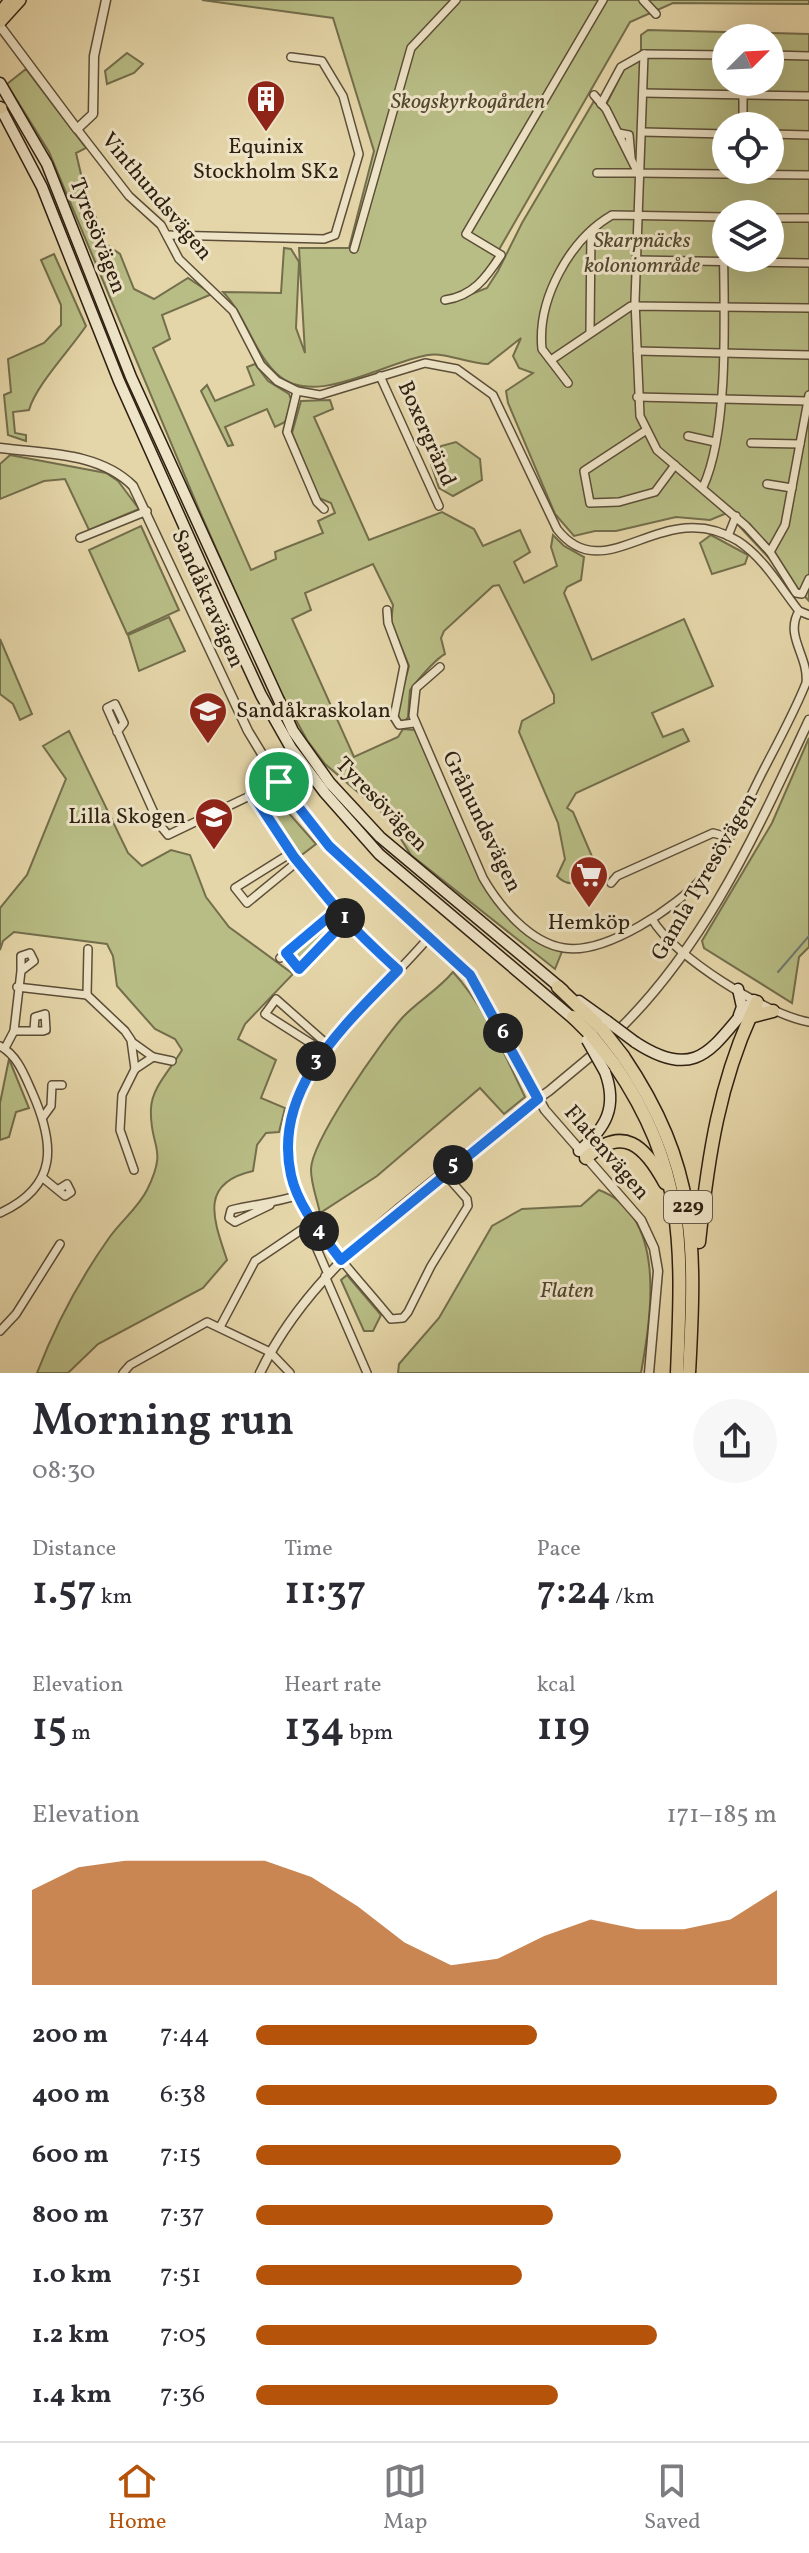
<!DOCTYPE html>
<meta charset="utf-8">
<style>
body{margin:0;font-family:Vollkorn,serif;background:#f7f7f7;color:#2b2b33;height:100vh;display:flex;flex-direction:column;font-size:30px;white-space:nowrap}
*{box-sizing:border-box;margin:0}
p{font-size:26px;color:#7c7c81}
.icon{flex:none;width:44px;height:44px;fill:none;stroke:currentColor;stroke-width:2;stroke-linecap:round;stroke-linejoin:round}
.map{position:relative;height:1373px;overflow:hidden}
.panel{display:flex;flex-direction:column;background:#fff;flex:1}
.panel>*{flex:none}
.needle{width:52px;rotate:66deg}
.fabs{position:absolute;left:712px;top:24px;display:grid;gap:16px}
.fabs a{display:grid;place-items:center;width:72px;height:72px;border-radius:50%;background:#fff;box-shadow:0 8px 32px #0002;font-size:40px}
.pin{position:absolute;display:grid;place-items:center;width:68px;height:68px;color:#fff;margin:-34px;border:4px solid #fff;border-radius:50%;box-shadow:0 2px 8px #0007}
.km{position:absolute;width:40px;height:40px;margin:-20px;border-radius:50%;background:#222;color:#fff;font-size:22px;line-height:40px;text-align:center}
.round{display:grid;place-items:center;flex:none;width:84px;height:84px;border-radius:42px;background:#f7f7f7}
.summary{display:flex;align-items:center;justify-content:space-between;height:136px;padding:0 32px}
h1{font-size:44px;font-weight:600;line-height:60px}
.stats{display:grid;grid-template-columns:repeat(3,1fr);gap:12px;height:136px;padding:8px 32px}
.stats div{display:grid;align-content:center}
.stats b{font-size:40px;font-weight:600}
.stats small{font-size:22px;font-weight:400}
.stats p{font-size:22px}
.chart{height:224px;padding:16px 32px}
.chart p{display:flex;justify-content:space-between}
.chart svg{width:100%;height:144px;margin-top:8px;fill:#b45309;opacity:.7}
ul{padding:0 32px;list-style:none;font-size:26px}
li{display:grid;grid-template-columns:128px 96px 1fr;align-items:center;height:60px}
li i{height:20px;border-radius:10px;background:#b45309}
.tab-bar{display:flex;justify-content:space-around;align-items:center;height:112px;border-top:2px solid #e1e1e2;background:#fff;font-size:22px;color:#7c7c81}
.tab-bar a{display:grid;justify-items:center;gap:4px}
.tab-bar .active{color:#b45309}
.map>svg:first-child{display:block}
</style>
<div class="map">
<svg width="809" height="1373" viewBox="0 0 809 1373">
<rect width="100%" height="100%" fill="#e5d6a9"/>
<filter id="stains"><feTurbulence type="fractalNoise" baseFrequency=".0025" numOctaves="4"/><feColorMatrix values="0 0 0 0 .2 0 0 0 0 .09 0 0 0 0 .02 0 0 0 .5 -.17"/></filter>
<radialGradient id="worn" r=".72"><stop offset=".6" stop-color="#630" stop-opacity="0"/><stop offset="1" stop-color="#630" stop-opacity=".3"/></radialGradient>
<g fill="#b8bd85" stroke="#736e4c" stroke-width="2" fill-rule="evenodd">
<path d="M202,0H809V4L673,3L630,22L474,293L487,288L498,271L522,223L594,101L599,107L607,103L624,69L636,60L641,50V35L648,30L809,34V601L727,513L710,520L676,517L616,531H595L574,536L555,514L508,403L506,391L533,373L519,368L513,356L521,338L488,364C469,364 446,352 428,355C384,362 314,409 277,374C253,351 246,316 223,292L281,293L284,248L291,249L299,262L296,328L305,353L299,248H349L374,151L333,18ZM726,38H770V82H726ZM726,126H770V170H726ZM726,214H770V258H726Z"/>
<polygon points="127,53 143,64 134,73 107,84 105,71"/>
<path d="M26,69L86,148L76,153L84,187L107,245L120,254L134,289L154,299L188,278L212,294L162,315L170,339L153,348L251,570L276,559L275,552L323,533L318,521L335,513L331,503L319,498L292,433L301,401L330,400L333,409L314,417L369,540L442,512L474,529L483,546L520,530L530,552L514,562L524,583L557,566L551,547L553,535L564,546L584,557L581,580L567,587L564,593L592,660L684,619L713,686L652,713L663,737L683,729L689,741L576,793L567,808L573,812L597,868C586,882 570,890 557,876L565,859L558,823L519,732L522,721L554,703V695L499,585L493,586L444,631L441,638L445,654C434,660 418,680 410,690L408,717L404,722L399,720L397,711L409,666L391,621L393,605L373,564L305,593L311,610L292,619L354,757L398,737L403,729L415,730L489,894L525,929L563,949L555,969L411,855L387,817L325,764L307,740L274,680L200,512L49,152L7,84Z"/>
<path d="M54,254L86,326C70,350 36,385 29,410L13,412L15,433L26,435V441L8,435L4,395L11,392L8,359L44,343L61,325V305L41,260Z"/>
<polygon points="255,364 268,381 289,394 292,402 285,422 275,427 267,409 225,427 233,445 228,446 201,391 207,385 215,401 254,385 247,367"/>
<polygon points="456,442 480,459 482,480 453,496 439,488 431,464 441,446"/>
<polygon points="10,455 106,473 118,481 139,509 89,530 65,479 44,481 0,499 0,464"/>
<polygon points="141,526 179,610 127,634 89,550"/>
<polygon points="711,535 748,555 745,564 712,574 700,543"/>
<polygon points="169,617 185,651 139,671 128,635"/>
<polygon points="0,639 32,714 20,720 13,704 0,694"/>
<path d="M69,731L128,853L142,866L171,850L190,855L206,897L229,927L293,974L245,1024L238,1039L276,1060L261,1098L285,1108L279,1132L266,1133L257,1145L253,1171C199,1183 213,1218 227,1260L203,1288L98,1344L68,1373H37C55,1326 80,1279 109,1238C120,1222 138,1208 147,1190C169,1146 149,1148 151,1108C152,1087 171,1069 182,1050L175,1039L155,1029L117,986L113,956L107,944L14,932L3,941L0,950V908L27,875L66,779L43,746Z"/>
<polygon points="809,738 809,947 799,957 792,1003 704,948 702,941 772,823"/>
<polygon points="268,794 272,794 316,844 299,857 261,804"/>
<polygon points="335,918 338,922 300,959 293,952"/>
<path d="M453,972C486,1008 504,1054 525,1097L504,1114L480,1088L377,1176L320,1213C317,1199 311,1184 311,1170C310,1143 382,1040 403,1017C418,1001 438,990 453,972Z"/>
<polygon points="9,1059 29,1108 16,1112 9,1137 0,1140 0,1103"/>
<path d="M599,1190C668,1216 651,1317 641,1373H398L399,1364L439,1318L492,1226L522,1209L581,1206Z"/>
<polygon points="347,1275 381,1315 373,1331 364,1331 341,1280"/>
</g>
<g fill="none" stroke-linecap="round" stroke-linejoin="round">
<polyline stroke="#6f7a73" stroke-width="2" points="778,972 809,936"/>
<defs>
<g id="minor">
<polyline points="643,0 656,14"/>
<polyline points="726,55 644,54 635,301 640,416 657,450 746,526 770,552 796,593 802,594 809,579"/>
<polyline points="770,55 809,56"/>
<polyline points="643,93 809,96"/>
<polyline points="594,95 606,109 638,173 809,175"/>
<polyline points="601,104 621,67 644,54"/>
<polyline points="743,126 743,82"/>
<path d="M77,129L129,196L161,225L179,259L233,311L261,365L277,381L297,391L320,395L425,363L457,369L493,395L557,529C606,592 662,494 738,541C764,558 780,587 799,611L809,615"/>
<polyline points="643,132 726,134"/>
<polyline points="618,133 629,135 631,157"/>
<polyline points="770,134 809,135"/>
<polyline points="597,173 638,173"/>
<polyline points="770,218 809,218"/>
<polyline points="167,235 324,239 335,235 359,154 343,96 322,61 291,57"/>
<polyline points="354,249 411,48 456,0"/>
<polyline points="637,260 809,263"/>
<path d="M445,300C473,296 486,278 501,255L466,234L603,0"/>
<polyline points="590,332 591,231"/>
<polyline points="637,351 809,355"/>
<polyline points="551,360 631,306 809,308"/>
<polyline points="380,376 439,506"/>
<path d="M568,383L542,349C537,300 569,240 612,215L726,217"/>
<polyline points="297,391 287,432 317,502 324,509"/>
<polyline points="637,397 808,401"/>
<polyline points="645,431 584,471 590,503 619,502 655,492 675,465"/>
<polyline points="688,436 715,442"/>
<polyline points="751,443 800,444"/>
<polyline points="767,484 792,488"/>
<path d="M703,487C732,424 723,290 723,217"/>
<polyline points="728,536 736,516"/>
<polyline points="80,538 147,511"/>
<polyline points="770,552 785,525 809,395"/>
<polyline points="387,610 388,623 404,666 394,717 399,725 414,723"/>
<path d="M440,667L416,688L413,716L483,878C499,906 530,943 564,948C605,955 677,907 703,877C729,847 745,806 763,771C778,742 794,713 806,683C809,656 784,636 799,611"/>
<polyline points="117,732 124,723 115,704 107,708 159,824 168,835 279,782"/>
<path d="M253,795C296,860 341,916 398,970"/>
<polyline points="291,853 235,888 247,903 297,862"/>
<polyline points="611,883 617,876 713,833 728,837"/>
<path d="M652,919C673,956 767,1015 809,1022"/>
<path d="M430,936C362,1017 232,1104 314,1224C337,1258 366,1288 391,1319L403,1318L408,1312L431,1266L468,1206L467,1199L444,1173"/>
<polyline points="286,953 299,969 346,920"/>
<polyline points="280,958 337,910"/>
<polyline points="17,987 87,995 125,1031 131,1040 135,1069 122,1095 120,1130 134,1170"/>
<polyline points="87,995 88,949"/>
<polyline points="14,1031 43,1031 46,1030 45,1014 35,1017 34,1030"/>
<polyline points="132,1042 153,1057 172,1061"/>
<path d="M0,1046C17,1055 24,1074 32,1092C55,1144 59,1186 0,1213"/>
<polyline points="5,1048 14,1031 21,971 34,961 30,953 21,956 21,971"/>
<polyline points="323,1051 265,1014 276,999 328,1045"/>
<polyline points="135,1069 153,1057"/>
<polyline points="43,1117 51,1106 52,1085 62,1085"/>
<polyline points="43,1178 65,1196 71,1192 67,1184 59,1189"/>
<path d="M270,1205L235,1222L229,1218L231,1210C255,1204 275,1203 299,1195"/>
<polyline points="307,1226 327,1272"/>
<polyline points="325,1276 367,1373"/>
<polyline points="220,1327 255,1261 313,1222"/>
<polyline points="0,1331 16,1314 60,1244"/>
<polyline points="123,1373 130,1365 207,1322 270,1352 290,1373"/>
</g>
<g id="tertiary">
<polyline points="0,26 77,129 93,114 94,56 106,0"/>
<path d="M0,448C45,454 99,452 133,486L248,731L279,782L329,846L470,975L545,1110L641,1220L654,1248L658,1271L649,1373"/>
<path d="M607,1041C702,954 755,835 809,720"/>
<path d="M260,1373C313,1261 425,1191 517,1113L549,1091L597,1051"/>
</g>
<g id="secondary">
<polyline points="0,83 47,164 131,377 293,731 330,783 380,837 563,990"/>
<polyline points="0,107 42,187 119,381 218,602 261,695 291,748 325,793 379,854 576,1021"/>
<polyline points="738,989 742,1007 739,1015"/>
<polyline points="579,1001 607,1021"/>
<path d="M635,1042C700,1085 714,1043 754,1000"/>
<path d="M579,1151C606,1128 618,1107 605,1072"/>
</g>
<g id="trunk">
<polyline points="0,13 10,0"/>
<polyline points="0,22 20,0"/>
<polyline points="0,108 1,108"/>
</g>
<g id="motorway">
<polyline points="558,987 602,1029"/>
<polyline points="573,1017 592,1036"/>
<polyline points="750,1017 773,1011"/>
<path d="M623,1056C698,1167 696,1244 689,1373"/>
<path d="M614,1064C687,1171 682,1250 677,1373"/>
<path d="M586,1158C623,1124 645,1146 665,1183"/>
<path d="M699,1242C708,1157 719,1080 757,1002"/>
</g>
</defs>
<use href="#minor" stroke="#5c4e38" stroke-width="10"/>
<use href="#tertiary" stroke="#5c4e38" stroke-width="11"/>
<use href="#secondary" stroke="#2e2012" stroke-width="13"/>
<use href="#trunk" stroke="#2e2012" stroke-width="14"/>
<use href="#motorway" stroke="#2e2012" stroke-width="15"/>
<use href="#minor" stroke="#eee4c7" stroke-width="7"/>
<use href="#tertiary" stroke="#eee4c7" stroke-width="8"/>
<use href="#secondary" stroke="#eee4c7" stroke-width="10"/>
<use href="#trunk" stroke="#e5d6a9" stroke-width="11"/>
<use href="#motorway" stroke="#e5d6a9" stroke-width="12"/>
<defs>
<g id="secondary-bridge">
<polyline points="607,1021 635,1042"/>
<polyline points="587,1040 605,1072"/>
</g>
<g id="motorway-bridge">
<polyline points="602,1029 623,1056"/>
<polyline points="592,1036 614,1064"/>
</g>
</defs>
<use href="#secondary-bridge" stroke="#2e2012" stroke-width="13" stroke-linecap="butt"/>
<use href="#motorway-bridge" stroke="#2e2012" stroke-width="15" stroke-linecap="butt"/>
<use href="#secondary-bridge" stroke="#eee4c7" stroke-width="10"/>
<use href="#motorway-bridge" stroke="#e5d6a9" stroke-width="12"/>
</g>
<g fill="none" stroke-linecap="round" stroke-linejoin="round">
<defs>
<path id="route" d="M279,782L253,795L294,857L346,920L299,969L286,953L337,910C356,931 377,951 398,970C345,1025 272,1089 291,1175C298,1207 322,1234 341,1260L538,1099L470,975L329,846L279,782"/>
</defs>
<use href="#route" stroke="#fff" stroke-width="16"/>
<use href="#route" stroke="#1a73e8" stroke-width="10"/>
</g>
<defs>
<symbol id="building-pin" viewBox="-11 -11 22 30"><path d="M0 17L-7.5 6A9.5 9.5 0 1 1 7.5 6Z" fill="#8f2418" stroke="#eee4c7"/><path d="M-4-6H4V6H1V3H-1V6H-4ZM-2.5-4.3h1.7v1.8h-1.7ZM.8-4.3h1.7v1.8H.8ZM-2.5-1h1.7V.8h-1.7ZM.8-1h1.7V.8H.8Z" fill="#fff"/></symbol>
<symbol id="school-pin" viewBox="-11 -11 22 30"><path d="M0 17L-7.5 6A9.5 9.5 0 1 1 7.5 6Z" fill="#8f2418" stroke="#eee4c7"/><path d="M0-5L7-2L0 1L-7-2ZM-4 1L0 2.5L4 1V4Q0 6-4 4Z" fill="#fff"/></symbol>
<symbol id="supermarket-pin" viewBox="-11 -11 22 30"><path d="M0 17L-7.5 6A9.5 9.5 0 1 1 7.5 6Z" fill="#8f2418" stroke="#eee4c7"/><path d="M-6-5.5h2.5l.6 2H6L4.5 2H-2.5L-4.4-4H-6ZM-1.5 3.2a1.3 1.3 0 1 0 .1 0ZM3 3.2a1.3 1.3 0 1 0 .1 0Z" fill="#fff"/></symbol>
</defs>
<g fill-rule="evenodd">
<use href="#building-pin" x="244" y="77" width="44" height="60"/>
<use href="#school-pin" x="186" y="689" width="44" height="60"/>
<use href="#school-pin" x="192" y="795" width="44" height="60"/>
<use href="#supermarket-pin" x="567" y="853" width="44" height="60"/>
</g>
<g text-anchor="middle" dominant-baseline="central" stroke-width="6" stroke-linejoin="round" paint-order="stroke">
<rect fill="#eee4c7" stroke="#685b48" stroke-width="2" x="664" y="1191" width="48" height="32" rx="6"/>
<g font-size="20" font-weight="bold" fill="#2e2012">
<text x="688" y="1207">229</text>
</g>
<g font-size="22" font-style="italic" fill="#50472f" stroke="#eee4c7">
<text x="468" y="102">Skogskyrkogården</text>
<text x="642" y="241">Skarpnäcks<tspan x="642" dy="25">koloniområde</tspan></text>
<text x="567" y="1291">Flaten</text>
</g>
<g font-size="22" fill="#2e2012" stroke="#eee4c7">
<text x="266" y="147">Equinix<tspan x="266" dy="25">Stockholm SK2</tspan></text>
<text x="236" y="711" text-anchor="start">Sandåkraskolan</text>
<text x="186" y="817" text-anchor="end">Lilla Skogen</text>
<text x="589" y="923">Hemköp</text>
</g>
<g font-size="22" fill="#2e2012" stroke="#eee4c7">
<text transform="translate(156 197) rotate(50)">Vinthundsvägen</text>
<text transform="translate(97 236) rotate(69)">Tyresövägen</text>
<text transform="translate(426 434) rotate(66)">Boxergränd</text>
<text transform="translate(207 599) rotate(66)">Sandåkravägen</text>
<text transform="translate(381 805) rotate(46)">Tyresövägen</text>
<text transform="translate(481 822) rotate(64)">Gråhundsvägen</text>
<text transform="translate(705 877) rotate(-60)">Gamla Tyresövägen</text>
<text transform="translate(606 1153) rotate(49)">Flatenvägen</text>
</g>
</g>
<rect width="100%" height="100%" filter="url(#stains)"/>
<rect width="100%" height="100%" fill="url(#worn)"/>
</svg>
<div class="fabs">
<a><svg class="needle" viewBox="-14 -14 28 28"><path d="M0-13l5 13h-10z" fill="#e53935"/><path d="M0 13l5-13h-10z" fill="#7c7c81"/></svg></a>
<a><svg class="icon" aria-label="locate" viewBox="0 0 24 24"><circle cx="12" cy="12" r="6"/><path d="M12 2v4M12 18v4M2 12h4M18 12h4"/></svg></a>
<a><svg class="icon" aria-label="layers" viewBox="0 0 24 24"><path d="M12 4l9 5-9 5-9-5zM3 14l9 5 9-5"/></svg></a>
</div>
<div class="pin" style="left:279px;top:782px;background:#1e9e55"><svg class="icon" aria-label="arrive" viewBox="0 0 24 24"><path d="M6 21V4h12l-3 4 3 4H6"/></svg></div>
<b class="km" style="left:345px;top:918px">1</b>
<b class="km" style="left:316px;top:1061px">3</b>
<b class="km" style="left:319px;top:1231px">4</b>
<b class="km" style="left:453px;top:1165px">5</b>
<b class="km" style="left:503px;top:1033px">6</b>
</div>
<section class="panel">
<div class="summary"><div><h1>Morning run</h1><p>08:30</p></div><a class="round"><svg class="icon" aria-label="share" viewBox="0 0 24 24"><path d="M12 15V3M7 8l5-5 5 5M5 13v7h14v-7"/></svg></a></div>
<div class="stats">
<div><p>Distance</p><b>1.57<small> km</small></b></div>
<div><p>Time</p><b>11:37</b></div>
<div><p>Pace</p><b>7:24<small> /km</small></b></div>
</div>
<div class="stats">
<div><p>Elevation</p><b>15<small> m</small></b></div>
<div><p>Heart rate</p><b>134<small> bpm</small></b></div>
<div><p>kcal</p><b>119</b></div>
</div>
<div class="chart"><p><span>Elevation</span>171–185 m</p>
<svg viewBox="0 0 160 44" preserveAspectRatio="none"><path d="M0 44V15L10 8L20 6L30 6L40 6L50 6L60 11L70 20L80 31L90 38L100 36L110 29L120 24L130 27L140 27L150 24L160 15V44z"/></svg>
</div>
<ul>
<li><b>200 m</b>7:44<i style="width:54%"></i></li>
<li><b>400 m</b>6:38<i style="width:100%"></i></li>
<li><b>600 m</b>7:15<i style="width:70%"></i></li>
<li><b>800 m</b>7:37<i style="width:57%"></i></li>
<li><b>1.0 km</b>7:51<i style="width:51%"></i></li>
<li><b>1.2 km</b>7:05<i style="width:77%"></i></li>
<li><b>1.4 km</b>7:36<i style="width:58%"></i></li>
</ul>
</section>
<nav class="tab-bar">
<a class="active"><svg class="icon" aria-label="home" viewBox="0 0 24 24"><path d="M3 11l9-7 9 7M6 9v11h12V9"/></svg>Home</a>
<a><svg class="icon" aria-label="map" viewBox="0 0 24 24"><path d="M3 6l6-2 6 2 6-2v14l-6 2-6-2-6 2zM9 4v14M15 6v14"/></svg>Map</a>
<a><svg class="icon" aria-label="saved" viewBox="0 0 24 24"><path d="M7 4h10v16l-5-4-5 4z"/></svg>Saved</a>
</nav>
